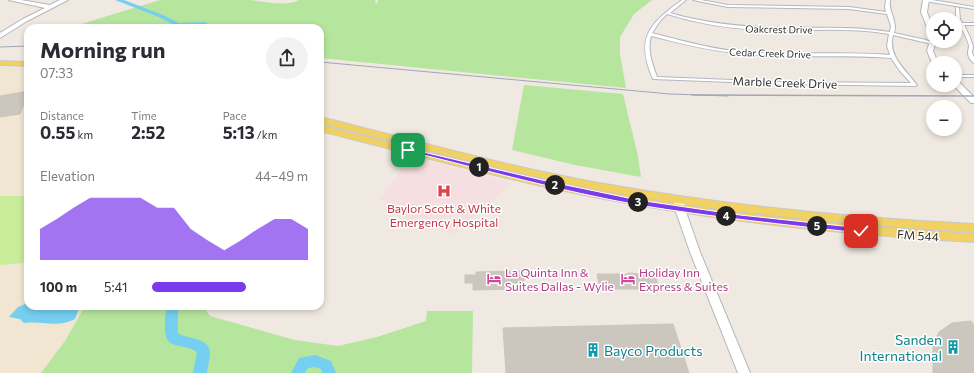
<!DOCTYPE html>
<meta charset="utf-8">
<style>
body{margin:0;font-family:Commissioner,sans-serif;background:#f2f2f3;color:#2b2b33;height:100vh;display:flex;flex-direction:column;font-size:15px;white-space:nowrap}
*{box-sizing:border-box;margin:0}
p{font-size:13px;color:#7c7c81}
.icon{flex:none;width:22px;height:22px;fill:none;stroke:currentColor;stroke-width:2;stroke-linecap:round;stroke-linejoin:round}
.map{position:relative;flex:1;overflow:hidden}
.sheet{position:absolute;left:24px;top:24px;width:300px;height:286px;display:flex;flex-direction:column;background:#fff;border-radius:12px;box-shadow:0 2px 6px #0003}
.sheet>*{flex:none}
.fabs{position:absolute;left:926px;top:12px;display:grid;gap:8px}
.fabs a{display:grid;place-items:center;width:36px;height:36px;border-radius:50%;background:#fff;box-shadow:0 2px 6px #0003;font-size:20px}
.pin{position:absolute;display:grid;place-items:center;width:34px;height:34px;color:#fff;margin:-17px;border-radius:8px;box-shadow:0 2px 6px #0006}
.km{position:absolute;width:20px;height:20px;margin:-10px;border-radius:50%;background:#222;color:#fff;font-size:11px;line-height:20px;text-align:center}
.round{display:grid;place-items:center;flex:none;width:42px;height:42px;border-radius:21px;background:#f2f2f3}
.head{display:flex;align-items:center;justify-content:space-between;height:68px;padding:0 16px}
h1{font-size:22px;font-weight:700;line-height:30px}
.figures{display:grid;grid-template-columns:repeat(3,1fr);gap:6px;height:68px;padding:4px 16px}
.figures div{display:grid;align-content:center}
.figures b{font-size:17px;font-weight:700}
.figures small{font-size:11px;font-weight:400}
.figures p{font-size:11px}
.chart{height:112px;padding:8px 16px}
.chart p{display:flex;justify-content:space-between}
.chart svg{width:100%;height:72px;margin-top:4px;fill:#7c3aed;opacity:.7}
ul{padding:0 16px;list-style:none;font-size:13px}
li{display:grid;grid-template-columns:64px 48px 1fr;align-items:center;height:30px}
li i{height:10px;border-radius:5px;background:#7c3aed}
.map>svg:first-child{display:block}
</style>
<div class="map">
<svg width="974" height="373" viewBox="0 0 974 373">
<rect width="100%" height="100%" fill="#efe9e1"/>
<polygon fill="#f0e6d1" points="0,67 28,68 28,306 85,306 65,341 41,373 0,373"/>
<polygon fill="#f5dfe0" points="411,156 512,183 455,234 385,212 386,207 384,201 380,200"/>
<g fill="#b6e59e">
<path d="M160,0C189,0 218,0 247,0C263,0 284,8 299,0H375L376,5L378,0H652L634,14L620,37V54L626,88L320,58V28H68Z"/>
<polygon points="524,85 623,94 638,156 641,177 575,165 512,150"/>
<polygon points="85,306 203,306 210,316 295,340 338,346 377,337 426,321 427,311 473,311 472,373 41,373 65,341"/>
</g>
<polygon fill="#c9ec9a" points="0,196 19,196 28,197 28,257 23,263 0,265"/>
<path fill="#75cff0" d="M28,303V306H80L75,319C59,328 42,321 24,323L20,319L9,317L18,307Z"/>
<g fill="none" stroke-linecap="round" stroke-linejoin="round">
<g fill="#75cff0" fill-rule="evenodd">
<polygon points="115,0 124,0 163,15 179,23 204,22 219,28 209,28 203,26 176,26 159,17"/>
<path d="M168,306H181L178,311V333C182,336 188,337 193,338C216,344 210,354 207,373H193L197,352C181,341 164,353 165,325C165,319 165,312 168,306Z"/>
<polygon points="315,355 331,361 336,373 322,373 321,369 315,367 308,368 305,373 291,373 299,358"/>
</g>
</g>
<g fill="#cbc7bf" stroke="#cbc5ba">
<polygon points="28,91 28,94 20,114 0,117 0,96"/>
<polygon points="520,271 521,276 524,276 524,289 473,290 473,283 465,283 465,275 476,275 476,272"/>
<polygon points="628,273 656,275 658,288 655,288 656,289 600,289 597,274 628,274"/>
<polygon points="971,321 974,325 974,373 933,373 933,344 939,332 952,323"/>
<polygon points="673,324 689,373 506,373 503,328"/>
</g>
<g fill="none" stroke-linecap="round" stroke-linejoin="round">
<defs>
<g id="street">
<path d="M682,0H686L670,13C707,24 745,27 784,28C819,28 855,26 890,32L891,26L887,14L849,9L728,7L693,0H701L728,5L849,7L886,12L885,7L886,0H890C888,12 898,21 894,33L926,40L934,43L932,44L893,35C887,56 906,70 917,85L915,86L782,84L653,79C635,38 649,24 682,0ZM667,14C699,24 731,29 764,30C806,31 848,27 889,34L887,46L890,55C838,51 786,56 735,51C707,48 679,40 652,33L660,21ZM651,36C679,43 706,50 735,53C787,59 839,54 891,58L900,71L911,83L782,82L657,77C652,63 647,50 651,36Z"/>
<polygon points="923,0 932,0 974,7 974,9 925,1"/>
<path d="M956,7L959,8L960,19L962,23H974V25H964L969,35L973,46L972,53L974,57V63C971,61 968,57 968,53C968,50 969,48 969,46C968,40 962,27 957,24L958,23L956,19Z"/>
<rect x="955" y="75" width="19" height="2"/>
</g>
<g id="secondary">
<polygon points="9,0 21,0 50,5 60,0 68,0 27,21 0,38 0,33 23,19 45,8"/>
<polygon points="923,0 929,0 927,12 933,28 933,41 936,41 933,51 938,63 933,63 933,65 927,51 931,37 921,12"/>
<polygon points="955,81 958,81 974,97 974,103 971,103 953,85 955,85"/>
<polygon points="679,196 684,199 685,209 700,252 750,373 738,373 690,252 675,209 674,199"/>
</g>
<g id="primary">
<polygon points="0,61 28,62 28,66 0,65"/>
<path d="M320,117C413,140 505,166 599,183C723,205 848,218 974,224V232C848,225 723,213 599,190C505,172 413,146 320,123Z"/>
<path d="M320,125C413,148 505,174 599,191C723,214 848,226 974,234V242C848,235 723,222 599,198C505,180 413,154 320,131Z"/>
</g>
</defs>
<use href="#street" stroke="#b4b7c1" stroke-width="2"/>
<use href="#secondary" stroke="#b4b7c1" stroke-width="2"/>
<use href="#primary" stroke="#c9c9c9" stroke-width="2"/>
<use href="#street" fill="#fff" fill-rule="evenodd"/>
<use href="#secondary" fill="#fff" fill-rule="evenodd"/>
<use href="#primary" fill="#f2d163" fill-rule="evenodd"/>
<g stroke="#a3a6b8" stroke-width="1">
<polyline points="0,47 28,46"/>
<polyline points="320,62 670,94 728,96"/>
</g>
<polyline stroke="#a3a6b8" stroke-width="1.5" points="692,95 974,96"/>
</g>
<path fill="#7c3aed" stroke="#fff" d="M406,148L542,180L638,200L740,215L861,228L865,231L861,233C787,225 712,217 638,205C561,191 484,170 408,151H406Z"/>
<defs>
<symbol id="hospital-bare" viewBox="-9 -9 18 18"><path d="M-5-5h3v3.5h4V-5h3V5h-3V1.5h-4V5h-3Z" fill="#e0444e" stroke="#fff" stroke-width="2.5" paint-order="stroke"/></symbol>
<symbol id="hotel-bare" viewBox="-9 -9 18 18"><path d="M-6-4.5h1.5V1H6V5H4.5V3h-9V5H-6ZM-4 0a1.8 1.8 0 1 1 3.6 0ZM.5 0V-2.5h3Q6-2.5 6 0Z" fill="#d1479c" stroke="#fff" stroke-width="2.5" paint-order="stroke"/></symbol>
<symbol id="building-bare" viewBox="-9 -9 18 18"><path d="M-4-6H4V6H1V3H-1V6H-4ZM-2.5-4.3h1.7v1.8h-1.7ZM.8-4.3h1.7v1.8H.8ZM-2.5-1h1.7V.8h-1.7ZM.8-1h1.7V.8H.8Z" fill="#0f9aa8" stroke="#fff" stroke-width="2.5" paint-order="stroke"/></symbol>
</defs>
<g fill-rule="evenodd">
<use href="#hospital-bare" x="434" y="181" width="20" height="20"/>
<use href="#hotel-bare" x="484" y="269" width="20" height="20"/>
<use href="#hotel-bare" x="618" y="269" width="20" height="20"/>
<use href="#building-bare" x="943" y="337" width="20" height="20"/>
<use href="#building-bare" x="583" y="340" width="20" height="20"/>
</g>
<g text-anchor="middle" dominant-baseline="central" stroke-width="3" stroke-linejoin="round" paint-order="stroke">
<g font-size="10" fill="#2e2e2e" stroke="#fff">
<text transform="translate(779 29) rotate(1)">Oakcrest Drive</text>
<text transform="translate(770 53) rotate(2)">Cedar Creek Drive</text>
</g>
<g font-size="12" fill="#2e2e2e" stroke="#fff">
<text transform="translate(785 82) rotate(2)">Marble Creek Drive</text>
<text transform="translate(918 235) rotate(4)">FM 544</text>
</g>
<g font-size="12" fill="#be3a42" stroke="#fff">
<text x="444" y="208">Baylor Scott &amp; White<tspan x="444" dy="14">Emergency Hospital</tspan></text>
</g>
<g font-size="12" fill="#b23c85" stroke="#fff" text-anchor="start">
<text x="505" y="272">La Quinta Inn &amp;<tspan x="505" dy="14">Suites Dallas - Wylie</tspan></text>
<text x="639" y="272">Holiday Inn<tspan x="639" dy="14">Express &amp; Suites</tspan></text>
</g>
<g font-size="14" fill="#0d838f" stroke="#fff" text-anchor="end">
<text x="942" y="339">Sanden<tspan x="942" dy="16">International</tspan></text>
<text x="604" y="350" text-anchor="start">Bayco Products</text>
</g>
</g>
</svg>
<div class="fabs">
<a><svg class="icon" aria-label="locate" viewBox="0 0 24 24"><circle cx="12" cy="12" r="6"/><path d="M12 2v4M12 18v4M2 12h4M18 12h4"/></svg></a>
<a>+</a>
<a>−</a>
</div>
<div class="pin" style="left:408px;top:150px;background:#1e9e55"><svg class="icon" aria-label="arrive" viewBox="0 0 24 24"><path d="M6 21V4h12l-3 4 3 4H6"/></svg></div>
<div class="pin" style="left:861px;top:231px;background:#d93025"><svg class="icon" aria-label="check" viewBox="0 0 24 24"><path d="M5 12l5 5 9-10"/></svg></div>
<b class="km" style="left:479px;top:167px">1</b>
<b class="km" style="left:555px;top:185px">2</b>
<b class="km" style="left:638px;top:202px">3</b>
<b class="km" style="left:726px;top:216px">4</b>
<b class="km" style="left:817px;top:226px">5</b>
<section class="sheet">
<div class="head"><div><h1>Morning run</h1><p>07:33</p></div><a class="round"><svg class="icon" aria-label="share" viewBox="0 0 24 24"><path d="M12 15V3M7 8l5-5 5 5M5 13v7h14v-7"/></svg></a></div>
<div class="figures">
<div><p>Distance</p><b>0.55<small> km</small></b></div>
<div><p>Time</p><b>2:52</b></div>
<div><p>Pace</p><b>5:13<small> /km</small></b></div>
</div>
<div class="chart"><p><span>Elevation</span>44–49 m</p>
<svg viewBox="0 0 160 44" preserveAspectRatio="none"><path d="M0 44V25L10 19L20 12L30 6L40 6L50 6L60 6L70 12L80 12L90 25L100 32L110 38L120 32L130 25L140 19L150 19L160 25V44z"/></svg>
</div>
<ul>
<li><b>100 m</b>5:41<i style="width:60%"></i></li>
</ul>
</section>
</div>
